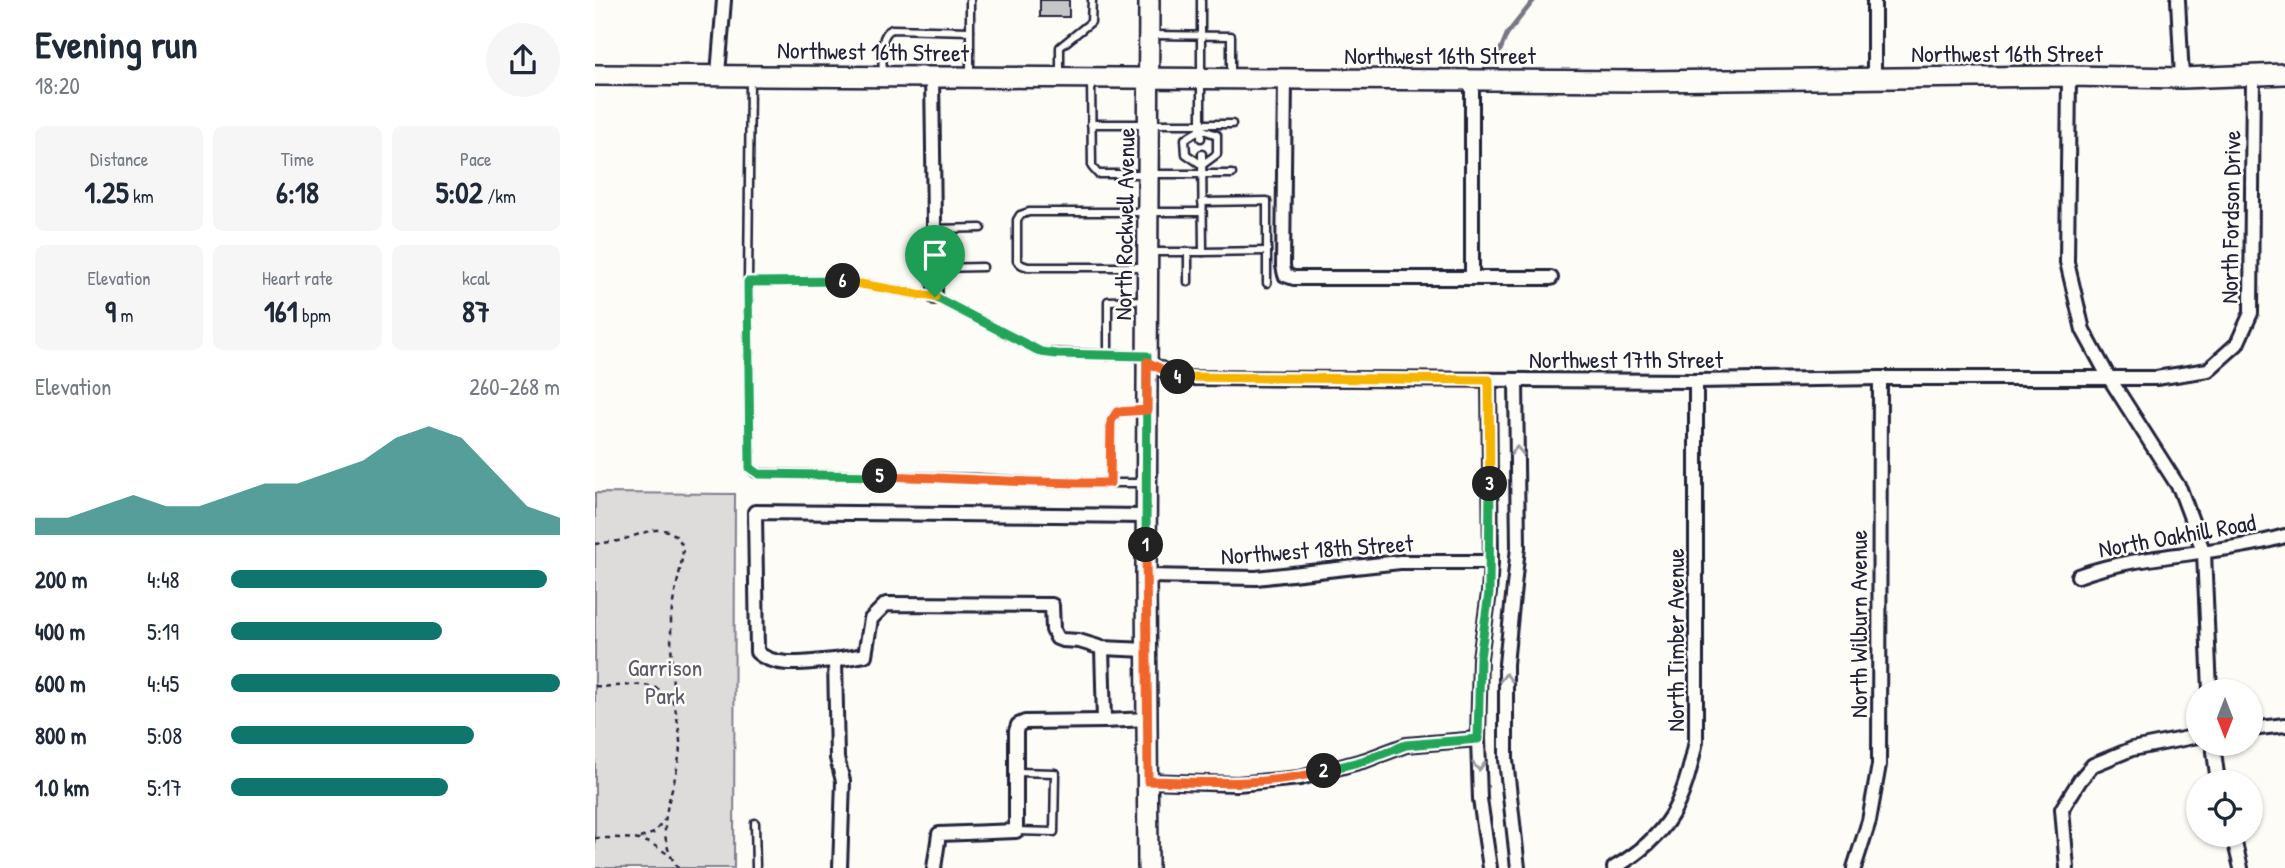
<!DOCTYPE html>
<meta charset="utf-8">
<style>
body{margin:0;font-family:"Patrick Hand",sans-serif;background:#f6f6f7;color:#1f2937;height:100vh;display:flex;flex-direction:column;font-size:26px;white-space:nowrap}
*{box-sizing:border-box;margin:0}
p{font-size:23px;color:#747a83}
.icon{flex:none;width:38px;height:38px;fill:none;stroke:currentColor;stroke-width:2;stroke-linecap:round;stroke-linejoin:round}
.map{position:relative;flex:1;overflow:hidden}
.details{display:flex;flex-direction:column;background:#fff;width:595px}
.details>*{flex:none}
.needle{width:46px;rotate:180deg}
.buttons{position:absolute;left:1591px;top:679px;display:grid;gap:14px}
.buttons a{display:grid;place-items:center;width:77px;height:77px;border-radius:50%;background:#fff;box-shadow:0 2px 5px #0004;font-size:35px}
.pin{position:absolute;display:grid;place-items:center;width:60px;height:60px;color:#fff;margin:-72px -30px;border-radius:50% 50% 50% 0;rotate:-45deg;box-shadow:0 0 7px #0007}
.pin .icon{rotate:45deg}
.km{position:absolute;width:35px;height:35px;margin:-18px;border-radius:50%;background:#222;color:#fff;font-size:19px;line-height:35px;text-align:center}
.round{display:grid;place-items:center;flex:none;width:74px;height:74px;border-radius:37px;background:#f6f6f7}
.summary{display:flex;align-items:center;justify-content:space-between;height:119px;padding:0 35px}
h1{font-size:38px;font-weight:700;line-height:52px}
.stats{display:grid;grid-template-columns:repeat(3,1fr);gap:10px;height:119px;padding:7px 35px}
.stats div{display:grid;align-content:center;border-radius:10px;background:#f6f6f7;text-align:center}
.stats b{font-size:30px;font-weight:700}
.stats small{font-size:19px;font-weight:400}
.stats p{font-size:19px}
.chart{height:196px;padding:14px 35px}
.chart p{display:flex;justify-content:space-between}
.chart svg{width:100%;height:126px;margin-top:7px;fill:#0f766e;opacity:.7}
ul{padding:0 35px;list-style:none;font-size:23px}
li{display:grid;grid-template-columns:112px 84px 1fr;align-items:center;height:52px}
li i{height:18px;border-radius:9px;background:#0f766e}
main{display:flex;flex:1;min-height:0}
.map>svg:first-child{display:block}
</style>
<main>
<section class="details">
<div class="summary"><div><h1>Evening run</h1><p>18:20</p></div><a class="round"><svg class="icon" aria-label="share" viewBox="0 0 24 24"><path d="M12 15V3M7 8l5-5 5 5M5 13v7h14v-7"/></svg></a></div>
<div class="stats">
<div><p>Distance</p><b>1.25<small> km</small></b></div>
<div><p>Time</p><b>6:18</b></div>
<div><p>Pace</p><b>5:02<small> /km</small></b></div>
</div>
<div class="stats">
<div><p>Elevation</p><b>9<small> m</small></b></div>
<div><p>Heart rate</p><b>161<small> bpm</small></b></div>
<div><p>kcal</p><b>87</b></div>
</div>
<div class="chart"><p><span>Elevation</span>260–268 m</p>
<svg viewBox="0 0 160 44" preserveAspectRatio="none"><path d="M0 44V38L10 38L20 34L30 30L40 34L50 34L60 30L70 26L80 26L90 22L100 18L110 10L120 6L130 10L140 22L150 34L160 38V44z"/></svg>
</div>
<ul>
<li><b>200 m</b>4:48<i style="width:96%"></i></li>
<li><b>400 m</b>5:19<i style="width:64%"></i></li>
<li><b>600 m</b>4:45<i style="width:100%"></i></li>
<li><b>800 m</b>5:08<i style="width:74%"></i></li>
<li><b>1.0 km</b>5:17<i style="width:66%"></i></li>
</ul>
</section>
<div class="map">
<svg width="1690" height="868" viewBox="0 0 1690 868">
<rect width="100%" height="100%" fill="#fdfcf7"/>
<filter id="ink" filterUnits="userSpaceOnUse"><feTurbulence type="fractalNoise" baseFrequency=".0143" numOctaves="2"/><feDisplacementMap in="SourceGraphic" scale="14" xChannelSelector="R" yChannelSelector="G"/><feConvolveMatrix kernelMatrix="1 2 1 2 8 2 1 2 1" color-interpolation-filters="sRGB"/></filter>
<g filter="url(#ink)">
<polygon fill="#dddcdb" stroke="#807f8b" stroke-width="2" points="0,493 140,494 139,868 0,868"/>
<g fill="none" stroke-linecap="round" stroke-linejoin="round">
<polyline stroke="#787885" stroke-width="4.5" points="900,63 912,34 939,0"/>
</g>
<rect fill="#c6c6c8" stroke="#22223b" stroke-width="2" x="445" y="0" width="29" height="17"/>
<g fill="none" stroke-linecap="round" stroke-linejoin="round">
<defs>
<g id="lane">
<polyline points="606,0 606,138"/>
<polyline points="558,35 636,36 636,77"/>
<path d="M288,74C288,59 283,35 297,29L375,31"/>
<polyline points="375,75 375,0"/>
<polyline points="465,76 465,47 496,22 497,0"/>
<polyline points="155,79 153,282 250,281 340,297 446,352 550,356"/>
<polyline points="496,80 497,167 503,174 637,174"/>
<polyline points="496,124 637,124"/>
<polyline points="606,129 622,135 622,154 607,165"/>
<polyline points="606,129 590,139 591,154 607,165"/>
<polyline points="607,202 672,201 672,283"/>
<polyline points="339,229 386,228"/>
<polyline points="555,252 608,252 607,154"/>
<polyline points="593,252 593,282"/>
<polyline points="608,252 672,251"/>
<polyline points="551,267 433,267 427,265 422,261 422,220 425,215 434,212 607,212"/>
<polyline points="340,268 388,267"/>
<polyline points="153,282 155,468 160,473 382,478 457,483 549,483"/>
<polyline points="513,356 513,301 551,300"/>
<polyline points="515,483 516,421 522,412 549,410"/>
<polyline points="160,823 161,868"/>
<polyline points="421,831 459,832 460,773 422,772"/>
</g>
<g id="street">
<polyline points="1279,0 1279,78"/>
<polyline points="1583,0 1587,78"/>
<polyline points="123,74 129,0"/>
<polyline points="337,76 340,297"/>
<polyline points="1474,76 1472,262 1488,330 1513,376 1585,489 1609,553 1615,691"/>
<polyline points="690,79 688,266 690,275 699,278 956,278"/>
<polyline points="877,278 877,80"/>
<polyline points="552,362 584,378 1101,381 1285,378 1561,378 1613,370 1642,344 1656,313 1658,74"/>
<polyline points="894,380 896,562 894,593 885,658 883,739 885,799 895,868"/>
<polyline points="921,380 923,547 911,664 911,760 923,868"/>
<polyline points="551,576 661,578 805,562 896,562"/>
<path d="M1483,576C1549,552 1622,556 1690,536"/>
<polyline points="507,648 509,721 553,719"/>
<polyline points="240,660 270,655 276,619 291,604 457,605 458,630 462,638 467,640 484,641 507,648 552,650"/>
<polyline points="1656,729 1690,725"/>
<polyline points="1618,744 1623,782"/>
<polyline points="553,781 642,784 705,778 771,760 811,745 883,739"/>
<polyline points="1638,835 1646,868"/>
<path d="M245,868L248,781L242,758L240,660C215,661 182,670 162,652L160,512L551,516"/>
<polyline points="339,868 344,834 421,831 421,731 423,725 430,722 509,721"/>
<path d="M1019,868C1075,835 1089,802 1101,741V381"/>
<polyline points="1259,868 1274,821 1284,765 1285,378"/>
<polyline points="1472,868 1467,809 1485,780 1498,765 1537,749 1603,736"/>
</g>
<g id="secondary">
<polyline points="0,75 1050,81 1474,76 1587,78 1690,74"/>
<polyline points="553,868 551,576 554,0"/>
</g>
</defs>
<use href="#lane" stroke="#22223b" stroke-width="11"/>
<use href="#street" stroke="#22223b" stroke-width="18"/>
<use href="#secondary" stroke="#22223b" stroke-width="24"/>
<g stroke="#22223b" stroke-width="2.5" stroke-dasharray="5 5" stroke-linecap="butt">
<path d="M0,544C8,543 16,542 23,541C47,535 75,516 88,547C87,572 77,595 76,621C76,648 77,675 79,701C81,715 85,730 85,744C84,790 53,826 83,868"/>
<path d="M0,686C31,689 60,674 79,704"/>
<path d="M0,838C32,838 50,835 76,857"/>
<polyline points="45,838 59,833 69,820"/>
</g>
<use href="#lane" stroke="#fdfcf7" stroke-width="6"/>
<use href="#street" stroke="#fdfcf7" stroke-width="12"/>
<use href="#secondary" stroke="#fdfcf7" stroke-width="19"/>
</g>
<defs><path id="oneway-chevron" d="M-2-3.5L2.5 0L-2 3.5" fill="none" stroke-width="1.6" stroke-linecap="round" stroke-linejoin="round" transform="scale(1.75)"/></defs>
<g stroke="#9a9aa2">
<use href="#oneway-chevron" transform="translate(922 451) rotate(-91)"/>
<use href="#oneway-chevron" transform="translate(911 678) rotate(-90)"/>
<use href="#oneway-chevron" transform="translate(884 766) rotate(89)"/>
</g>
</g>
<g fill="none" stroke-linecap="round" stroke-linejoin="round" filter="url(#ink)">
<defs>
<polyline id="split-1" points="340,297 446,352 461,354 552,356 551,545"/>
<path id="split-2" d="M551,545L553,781C613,783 671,786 729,771"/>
<polyline id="split-3" points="729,771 771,760 811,745 883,739 885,658 894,593 895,484"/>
<polyline id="split-4" points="583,377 894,380 895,484"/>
<path id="split-5" d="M285,476C362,478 439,484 515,483L516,421L522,412L552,410V362L583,377"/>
<polyline id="split-6" points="248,281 153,282 155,468 164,474 285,476"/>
<polyline id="split-7" points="248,281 340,297"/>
</defs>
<use href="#split-1" stroke="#fff" stroke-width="14"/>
<use href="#split-2" stroke="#fff" stroke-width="14"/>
<use href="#split-3" stroke="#fff" stroke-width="14"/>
<use href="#split-4" stroke="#fff" stroke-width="14"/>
<use href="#split-5" stroke="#fff" stroke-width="14"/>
<use href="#split-6" stroke="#fff" stroke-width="14"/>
<use href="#split-7" stroke="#fff" stroke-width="14"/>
<use href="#split-1" stroke="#22a559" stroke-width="9"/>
<use href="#split-2" stroke="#f0652b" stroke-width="9"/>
<use href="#split-3" stroke="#22a559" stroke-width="9"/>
<use href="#split-4" stroke="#f5b400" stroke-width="9"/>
<use href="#split-5" stroke="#f0652b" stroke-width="9"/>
<use href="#split-6" stroke="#22a559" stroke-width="9"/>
<use href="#split-7" stroke="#f5b400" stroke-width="9"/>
</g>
<g text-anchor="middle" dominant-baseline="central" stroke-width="5" stroke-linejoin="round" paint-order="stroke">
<g font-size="24" fill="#22223b" stroke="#fdfcf7">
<text transform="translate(278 51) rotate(1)">Northwest 16th Street</text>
<text x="1412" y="53">Northwest 16th Street</text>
<text x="845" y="55">Northwest 16th Street</text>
<text transform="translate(1635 217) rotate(-89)">North Fordson Drive</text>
<text transform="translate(529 224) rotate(-89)">North Rockwell Avenue</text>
<text x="1031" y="359">Northwest 17th Street</text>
<text transform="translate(1582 535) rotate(-10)">North Oakhill Road</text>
<text transform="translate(722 549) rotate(-4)">Northwest 18th Street</text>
<text transform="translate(1263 624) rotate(-90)">North Wilburn Avenue</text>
<text transform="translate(1080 640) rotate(-90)">North Timber Avenue</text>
</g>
<g font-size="24" fill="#5a5a6b" stroke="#fdfcf7">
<text x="70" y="667">Garrison<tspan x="70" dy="28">Park</tspan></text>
</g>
</g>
</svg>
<div class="buttons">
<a><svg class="needle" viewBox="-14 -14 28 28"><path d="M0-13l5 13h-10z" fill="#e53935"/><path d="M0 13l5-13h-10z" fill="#747a83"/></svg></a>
<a><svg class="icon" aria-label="locate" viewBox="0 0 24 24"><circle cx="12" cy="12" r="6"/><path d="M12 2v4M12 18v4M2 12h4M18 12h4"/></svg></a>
</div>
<div class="pin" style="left:340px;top:297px;background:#1e9e55"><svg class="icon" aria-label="arrive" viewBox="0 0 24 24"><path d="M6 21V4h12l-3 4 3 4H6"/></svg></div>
<b class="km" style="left:551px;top:545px">1</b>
<b class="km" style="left:729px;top:771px">2</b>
<b class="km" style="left:895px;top:484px">3</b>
<b class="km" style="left:583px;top:377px">4</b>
<b class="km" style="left:285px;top:476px">5</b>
<b class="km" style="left:248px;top:281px">6</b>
</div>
</main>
